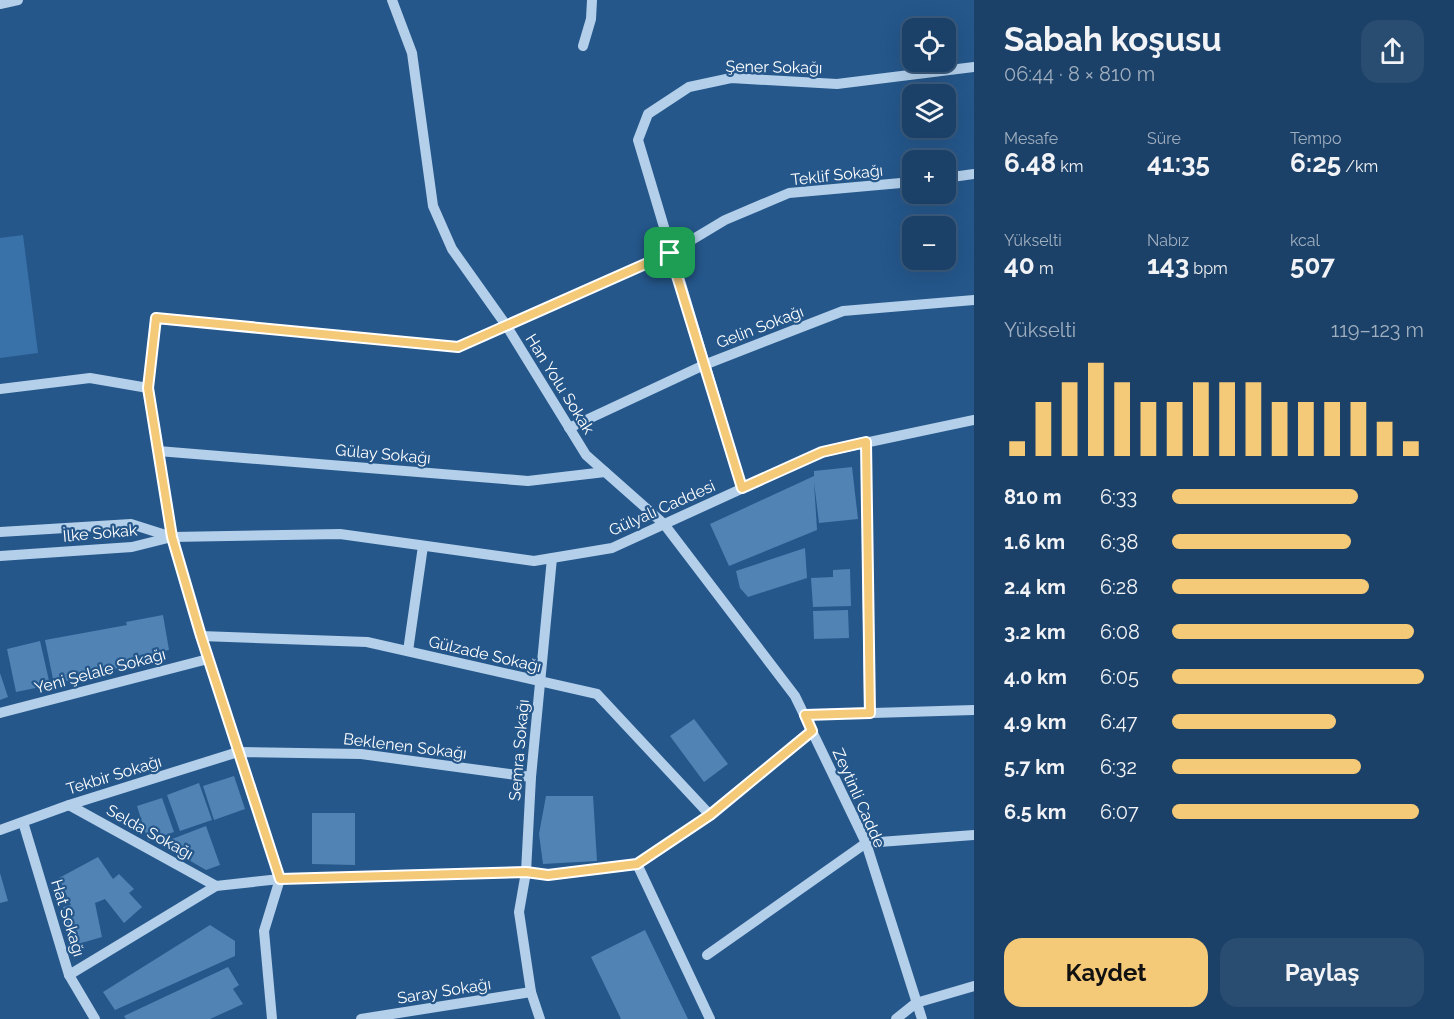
<!DOCTYPE html>
<html lang="tr">
<meta charset="utf-8">
<style>
body{margin:0;font-family:Raleway,sans-serif;background:#294c71;color:#f1f3f6;height:100vh;display:flex;flex-direction:column;font-size:22px;white-space:nowrap}
*{box-sizing:border-box;margin:0}
p{font-size:20px;color:#a0afc0}
.icon{flex:none;width:33px;height:33px;fill:none;stroke:currentColor;stroke-width:2;stroke-linecap:round;stroke-linejoin:round}
.map{position:relative;flex:1;overflow:hidden}
.side{display:flex;flex-direction:column;background:#1c4168;width:480px}
.side>*{flex:none}
.controls{position:absolute;left:902px;top:18px;display:grid;gap:12px}
.controls a{display:grid;place-items:center;width:54px;height:54px;border-radius:12px;background:#1c4168;box-shadow:0 6px 24px #0002,0 0 0 2px #3a5a7c;font-size:30px}
.pin{position:absolute;display:grid;place-items:center;width:51px;height:51px;color:#fff;margin:-26px;border-radius:12px;box-shadow:0 3px 9px #0006}
.round{display:grid;place-items:center;flex:none;width:63px;height:63px;border-radius:18px;background:#294c71}
.summary{display:flex;align-items:center;justify-content:space-between;height:102px;padding:0 30px}
h1{font-size:33px;font-weight:700;line-height:45px}
.metrics{display:grid;grid-template-columns:repeat(3,1fr);gap:9px;height:102px;padding:6px 30px}
.metrics div{display:grid;align-content:center}
.metrics b{font-size:26px;font-weight:700}
.metrics small{font-size:16px;font-weight:400}
.metrics p{font-size:16px}
.chart{height:168px;padding:12px 30px}
.chart p{display:flex;justify-content:space-between}
.chart svg{width:100%;height:108px;margin-top:6px;stroke:#f4c977;stroke-width:6}
.action{display:flex;gap:12px;margin-top:auto;padding:12px 30px}
.action a{flex:1;height:69px;border-radius:18px;background:#f4c977;color:#111;font-size:24px;font-weight:700;line-height:69px;text-align:center}
.action a+a{background:#294c71;color:#f1f3f6}
ul{padding:0 30px;list-style:none;font-size:20px}
li{display:grid;grid-template-columns:96px 72px 1fr;align-items:center;height:45px}
li i{height:15px;border-radius:8px;background:#f4c977}
main{display:flex;flex:1;min-height:0}
.map>svg:first-child{display:block}
</style>
<main>
<div class="map">
<svg width="974" height="1019" viewBox="0 0 974 1019">
<rect width="100%" height="100%" fill="#25578b"/>
<polygon fill="#3972a8" points="23,235 38,353 0,358 0,238"/>
<g fill="#5183b4">
<polygon points="852,467 858,519 819,523 814,482 817,530 729,566 710,524 814,476 814,471"/>
<polygon points="805,548 807,578 748,597 740,588 736,571"/>
<polygon points="850,569 851,606 813,607 811,578 833,577 833,570"/>
<polygon points="848,610 849,638 814,639 813,611"/>
<polygon points="163,615 169,650 132,657 134,664 54,684 45,640 127,625 126,622"/>
<polygon points="40,641 50,685 16,692 7,649"/>
<polygon points="0,673 8,697 0,700"/>
<polygon points="694,719 728,764 704,782 670,736"/>
<polygon points="234,776 245,809 214,820 203,786"/>
<polygon points="199,783 212,820 180,831 167,795"/>
<polygon points="546,796 593,796 597,861 543,864 539,834"/>
<polygon points="162,798 174,832 148,841 137,806"/>
<polygon points="312,813 355,813 355,865 312,864"/>
<polygon points="206,826 220,865 206,870 175,852 172,839"/>
<polygon points="98,857 113,879 119,874 134,889 129,893 142,907 124,923 105,899 95,903 102,937 78,944 73,925 68,927 63,907 71,905 59,878"/>
<polygon points="0,873 8,901 0,903"/>
<polygon points="210,925 235,941 235,956 115,1010 103,992"/>
<polygon points="645,930 688,1019 621,1019 591,957"/>
<polygon points="228,967 239,985 233,989 243,1004 210,1019 126,1019 124,1016"/>
</g>
<g fill="none" stroke-linecap="round" stroke-linejoin="round">
<g stroke="#b3cfea" stroke-width="10">
<polyline points="392,0 412,53 433,206 452,249 506,325 586,455 664,524 795,696 866,843 922,1019"/>
<polyline points="0,4 18,0"/>
<polyline points="583,46 591,19 592,0"/>
<polyline points="945,178 974,174"/>
<polyline points="0,389 90,378 148,388"/>
<polyline points="569,428 704,365 843,311 974,300"/>
<polyline points="866,442 869,713"/>
<polyline points="158,451 528,481 605,472"/>
<polyline points="742,488 638,140 648,114 689,87 731,78 837,84 974,67"/>
<polyline points="0,532 131,524 172,537"/>
<polyline points="0,556 132,547 172,537 340,534 534,561 612,548 822,452 974,420"/>
<polyline points="201,636 367,642 597,694 710,815"/>
<polyline points="408,651 423,546"/>
<polyline points="0,713 208,659"/>
<polyline points="805,715 974,710"/>
<polyline points="69,805 216,886"/>
<polyline points="23,822 69,975 95,1019"/>
<polyline points="0,830 69,805 238,752 361,754 531,777"/>
<polyline points="637,864 710,1019"/>
<polyline points="280,879 201,636 172,537 148,388 156,318 457,347 670,253 725,220 789,193 912,182"/>
<polyline points="707,955 866,843 974,835"/>
<polyline points="69,975 216,886 280,879 526,872 548,875 637,864 710,815 812,731"/>
<polyline points="272,1019 264,931 280,879"/>
<polyline points="361,1019 531,992"/>
<polyline points="540,1019 531,992 519,912 526,872 531,777 552,558"/>
<polyline points="896,1019 916,1003 974,986"/>
</g>
</g>
<g fill="none" stroke-linecap="round" stroke-linejoin="round">
<defs>
<polygon id="route" points="670,253 742,488 822,452 866,442 870,713 805,715 812,731 710,815 637,864 548,875 526,872 280,879 201,636 172,537 148,388 156,318 458,347"/>
</defs>
<use href="#route" stroke="#fff" stroke-width="12"/>
<use href="#route" stroke="#f4c977" stroke-width="8"/>
</g>
<g text-anchor="middle" dominant-baseline="central" stroke-width="4.5" stroke-linejoin="round" paint-order="stroke">
<g font-size="16" fill="#fff" stroke="#25578b">
<text transform="translate(774 67) rotate(1)">Şener Sokağı</text>
<text transform="translate(837 175) rotate(-6)">Teklif Sokağı</text>
<text transform="translate(760 327) rotate(-21)">Gelin Sokağı</text>
<text transform="translate(560 384) rotate(58)">Han Yolu Sokak</text>
<text transform="translate(383 454) rotate(5)">Gülay Sokağı</text>
<text transform="translate(662 508) rotate(-24)">Gülyalı Caddesi</text>
<text transform="translate(100 533) rotate(-5)">İlke Sokak</text>
<text transform="translate(485 654) rotate(13)">Gülzade Sokağı</text>
<text transform="translate(100 671) rotate(-15)">Yeni Şelale Sokağı</text>
<text transform="translate(405 746) rotate(7)">Beklenen Sokağı</text>
<text transform="translate(519 750) rotate(-85)">Semra Sokağı</text>
<text transform="translate(114 775) rotate(-17)">Tekbir Sokağı</text>
<text transform="translate(859 798) rotate(66)">Zeytinli Cadde</text>
<text transform="translate(150 832) rotate(29)">Selda Sokağı</text>
<text transform="translate(68 918) rotate(73)">Hat Sokağı</text>
<text transform="translate(444 991) rotate(-9)">Saray Sokağı</text>
</g>
</g>
</svg>
<div class="controls">
<a><svg class="icon" aria-label="locate" viewBox="0 0 24 24"><circle cx="12" cy="12" r="6"/><path d="M12 2v4M12 18v4M2 12h4M18 12h4"/></svg></a>
<a><svg class="icon" aria-label="layers" viewBox="0 0 24 24"><path d="M12 4l9 5-9 5-9-5zM3 14l9 5 9-5"/></svg></a>
<a>+</a>
<a>−</a>
</div>
<div class="pin" style="left:670px;top:253px;background:#1e9e55"><svg class="icon" aria-label="arrive" viewBox="0 0 24 24"><path d="M6 21V4h12l-3 4 3 4H6"/></svg></div>
</div>
<section class="side">
<div class="summary"><div><h1>Sabah koşusu</h1><p>06:44 · 8 × 810 m</p></div><a class="round"><svg class="icon" aria-label="share" viewBox="0 0 24 24"><path d="M12 15V3M7 8l5-5 5 5M5 13v7h14v-7"/></svg></a></div>
<div class="metrics">
<div><p>Mesafe</p><b>6.48<small> km</small></b></div>
<div><p>Süre</p><b>41:35</b></div>
<div><p>Tempo</p><b>6:25<small> /km</small></b></div>
</div>
<div class="metrics">
<div><p>Yükselti</p><b>40<small> m</small></b></div>
<div><p>Nabız</p><b>143<small> bpm</small></b></div>
<div><p>kcal</p><b>507</b></div>
</div>
<div class="chart"><p><span>Yükselti</span>119–123 m</p>
<svg viewBox="0 0 160 44" preserveAspectRatio="none"><path d="M5 44V38M15 44V22M25 44V14M35 44V6M45 44V14M55 44V22M65 44V22M75 44V14M85 44V14M95 44V14M105 44V22M115 44V22M125 44V22M135 44V22M145 44V30M155 44V38"/></svg>
</div>
<ul>
<li><b>810 m</b>6:33<i style="width:74%"></i></li>
<li><b>1.6 km</b>6:38<i style="width:71%"></i></li>
<li><b>2.4 km</b>6:28<i style="width:78%"></i></li>
<li><b>3.2 km</b>6:08<i style="width:96%"></i></li>
<li><b>4.0 km</b>6:05<i style="width:100%"></i></li>
<li><b>4.9 km</b>6:47<i style="width:65%"></i></li>
<li><b>5.7 km</b>6:32<i style="width:75%"></i></li>
<li><b>6.5 km</b>6:07<i style="width:98%"></i></li>
</ul>
<div class="action"><a>Kaydet</a><a>Paylaş</a></div>
</section>
</main>
